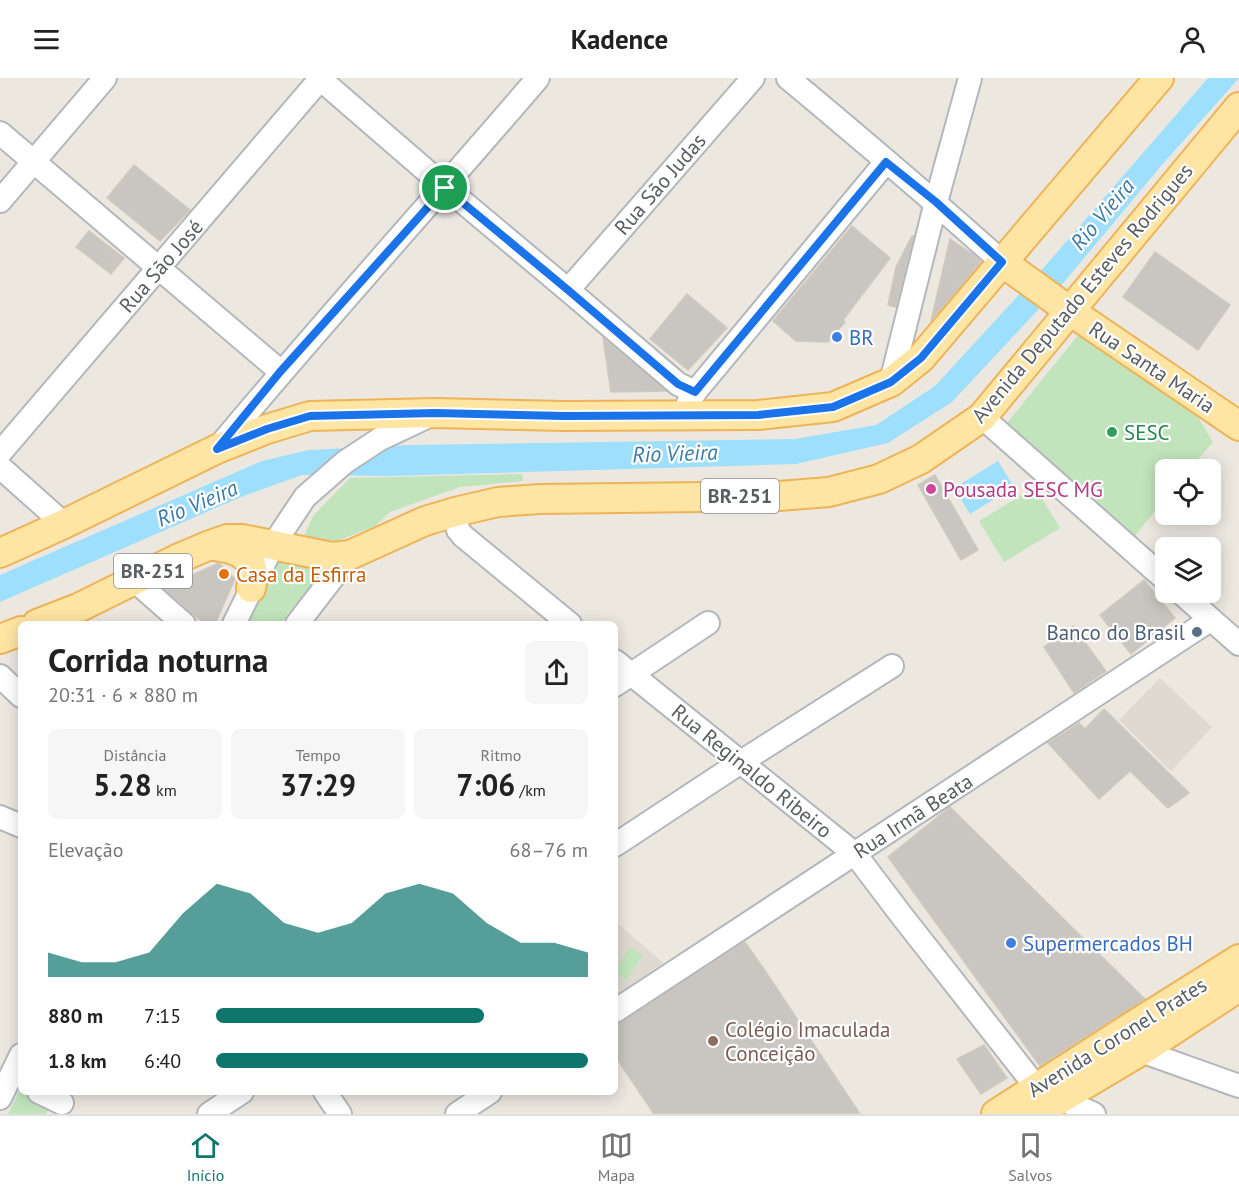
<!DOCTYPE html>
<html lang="pt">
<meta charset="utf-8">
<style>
body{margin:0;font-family:"PT Sans",sans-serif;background:#f6f6f6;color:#222;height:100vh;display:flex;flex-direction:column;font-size:22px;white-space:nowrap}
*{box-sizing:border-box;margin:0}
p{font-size:20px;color:#767676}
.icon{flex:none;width:33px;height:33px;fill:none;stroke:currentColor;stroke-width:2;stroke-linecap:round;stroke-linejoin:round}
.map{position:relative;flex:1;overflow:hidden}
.details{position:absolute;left:18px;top:543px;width:600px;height:474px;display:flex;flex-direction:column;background:#fff;border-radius:9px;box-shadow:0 3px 15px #0003}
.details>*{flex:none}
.controls{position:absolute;left:1155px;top:381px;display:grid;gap:12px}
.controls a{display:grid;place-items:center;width:66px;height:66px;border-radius:9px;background:#fff;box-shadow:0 3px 15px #0003;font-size:30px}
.pin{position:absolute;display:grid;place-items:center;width:51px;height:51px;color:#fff;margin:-26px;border:3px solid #fff;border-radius:50%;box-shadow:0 2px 6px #0007}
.round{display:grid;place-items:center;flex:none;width:63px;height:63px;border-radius:9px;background:#f6f6f6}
.head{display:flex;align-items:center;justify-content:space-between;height:102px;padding:0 30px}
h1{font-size:33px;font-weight:700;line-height:45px}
.stats{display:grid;grid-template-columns:repeat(3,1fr);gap:9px;height:102px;padding:6px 30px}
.stats div{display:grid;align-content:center;border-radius:9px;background:#f6f6f6;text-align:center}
.stats b{font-size:30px;font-weight:700}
.stats small{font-size:16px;font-weight:400}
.stats p{font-size:16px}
.chart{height:168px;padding:12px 30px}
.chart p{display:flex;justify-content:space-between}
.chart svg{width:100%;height:108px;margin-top:6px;fill:#0f766e;opacity:.7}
ul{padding:0 30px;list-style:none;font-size:20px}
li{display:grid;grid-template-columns:96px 72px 1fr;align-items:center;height:45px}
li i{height:15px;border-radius:8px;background:#0f766e}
header{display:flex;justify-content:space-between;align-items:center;height:78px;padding:0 30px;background:#fff;font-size:27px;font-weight:700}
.menu{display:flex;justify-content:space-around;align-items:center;height:84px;border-top:2px solid #e0e0e0;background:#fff;font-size:16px;color:#767676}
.menu a{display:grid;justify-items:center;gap:3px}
.menu .selected{color:#0f766e}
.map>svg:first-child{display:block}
</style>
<header><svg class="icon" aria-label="menu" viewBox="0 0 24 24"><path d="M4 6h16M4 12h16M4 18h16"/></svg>Kadence<svg class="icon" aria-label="person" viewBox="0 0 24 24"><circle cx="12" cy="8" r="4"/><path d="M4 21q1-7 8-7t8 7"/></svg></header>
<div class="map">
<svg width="1239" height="1036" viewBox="0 0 1239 1036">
<rect width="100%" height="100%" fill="#ece8e0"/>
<g fill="#dedad1">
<polygon points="1160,600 1212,649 1171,693 1119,642"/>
<polygon points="615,843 663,885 615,919"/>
</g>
<g fill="#c1e4bc">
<polygon points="1079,256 1193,331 1213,364 1190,391 1166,392 1165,421 1134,459 1007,345"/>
<polygon points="522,396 523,403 460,409 390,434 375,448 342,461 324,470 303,460 313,438 350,400"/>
<polygon points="1035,409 1060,450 1004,484 979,443"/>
<polygon points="279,476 337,483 288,535 282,546 244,546"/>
<polygon points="630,869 643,877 627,902 615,893 615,892"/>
<polygon points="21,1009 21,1014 56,1014 46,1036 8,1036"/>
</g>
<g fill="#9fdffe">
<polygon points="1208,0 1239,0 1161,88 1065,203 952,324 888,365 796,386 390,398 302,397 241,419 0,524 0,497 262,383 309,372 409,367 795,361 876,347 935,308 1039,195"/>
<polygon points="998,383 1014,409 970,436 954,410"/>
</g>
<g fill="#c9c5c0" stroke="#d0c9bf" stroke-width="1.5">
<polygon points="134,87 190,132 160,163 107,120"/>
<polygon points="852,148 890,180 843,242 845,244 828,264 796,263 773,243"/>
<polygon points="89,153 124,180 111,196 76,169"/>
<polygon points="912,158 914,158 896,229 888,227 896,189"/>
<polygon points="950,161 974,177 981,184 931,243"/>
<polygon points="1155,174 1230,227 1198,272 1123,219"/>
<polygon points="687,216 727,250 688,292 650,261"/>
<polygon points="603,260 666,313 611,314"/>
<polygon points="935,397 978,472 961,482 918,407"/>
<polygon points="219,485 235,501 215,546 205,546 163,510"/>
<polygon points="1144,502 1175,540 1131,576 1100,537"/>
<polygon points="1073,548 1106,593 1074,615 1044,569"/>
<polygon points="1104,631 1189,715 1168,730 1130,693 1099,721 1048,665 1079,645 1085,651"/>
<polygon points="950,729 1145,921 1040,988 888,779"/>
<polygon points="745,864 768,897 860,1036 654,1036 615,978 615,948"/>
<polygon points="984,967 1007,1000 981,1016 957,981"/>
</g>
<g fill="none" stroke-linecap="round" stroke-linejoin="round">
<defs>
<g id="minor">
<polyline points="319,0 445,109 568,212 678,306 695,314"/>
<path d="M788,0C860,60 932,121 1002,184"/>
<polyline points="0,55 281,294"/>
<polyline points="0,123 105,0"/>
<polyline points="568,212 753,0"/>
<polyline points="891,304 936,124 970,0"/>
<polyline points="688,325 695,314 886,84"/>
<polyline points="982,339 1166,502"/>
<path d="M217,371C322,245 432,124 538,0"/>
<polyline points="0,375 321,0"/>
<polyline points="0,389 64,446"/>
<polyline points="455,434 458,452 463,458 570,546"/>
<polyline points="134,502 184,546"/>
<polyline points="1180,514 1239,566"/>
<polyline points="234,546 273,467 305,419 345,384 380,361 431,337"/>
<polyline points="297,546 350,477"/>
<polyline points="615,583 855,776 902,838 1037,1010 1094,1036"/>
<polyline points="0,598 21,618"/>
<polyline points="615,607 708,545"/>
<polyline points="0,739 21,748"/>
<polyline points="615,767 741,684 892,588"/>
<polyline points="615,933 1210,542"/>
<polyline points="1141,973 1239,1008"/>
<polyline points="39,1014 62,1025"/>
<polyline points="325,1014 340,1036"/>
<polyline points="0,1020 21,977"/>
<polyline points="209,1036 242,1014"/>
<polyline points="457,1036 490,1014"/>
</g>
<g id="major">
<polyline points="1002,184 1070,233 1239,348"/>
<path d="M215,468C232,470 251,475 253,495C253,500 252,506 251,510"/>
<polyline points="0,475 64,446 217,371 267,351 310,338 435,335 564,338 758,337 833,329 891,304 921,280 1159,0"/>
<polyline points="37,546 78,530 177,481 210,467 227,461 242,461 332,479 350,477 425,443 455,434 498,424 540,421 779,418 829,414 879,401 921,381 982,339 1239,29"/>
<polyline points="0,561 21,553"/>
<polyline points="996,1036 1131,949 1239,881"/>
<polyline points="1035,1036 1141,973 1239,909"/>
</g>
</defs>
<use href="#minor" stroke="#b3b7bb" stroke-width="26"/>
<use href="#major" stroke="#efb357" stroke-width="32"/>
<use href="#minor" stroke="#fff" stroke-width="22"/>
<use href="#major" stroke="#fee5a4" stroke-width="28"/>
</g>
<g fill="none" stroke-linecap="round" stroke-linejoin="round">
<defs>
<polygon id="route" points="886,84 936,124 1002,184 921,280 891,304 833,329 758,337 564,338 435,335 310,338 267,351 217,371 280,294 445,110 568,212 678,306 695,314"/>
</defs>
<use href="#route" stroke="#fff" stroke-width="12"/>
<use href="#route" stroke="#1a73e8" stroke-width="8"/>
</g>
<g fill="#3f7fe0" stroke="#fff" stroke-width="2">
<circle cx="837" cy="259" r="6"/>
<circle cx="1011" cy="865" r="6"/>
</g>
<circle fill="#2e9e5b" stroke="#fff" stroke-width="2" cx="1112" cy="354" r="6"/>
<circle fill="#d1479c" stroke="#fff" stroke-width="2" cx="931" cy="411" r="6"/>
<circle fill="#e8710a" stroke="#fff" stroke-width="2" cx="224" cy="496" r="6"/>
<circle fill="#5c6f8a" stroke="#fff" stroke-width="2" cx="1197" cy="554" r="6"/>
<circle fill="#8d6e63" stroke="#fff" stroke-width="2" cx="713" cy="963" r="6"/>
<g text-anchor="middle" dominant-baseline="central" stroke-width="4.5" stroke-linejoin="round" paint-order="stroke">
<g fill="#fff" stroke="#8b8e90" stroke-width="1.5">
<rect x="701" y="401" width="78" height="34" rx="4.5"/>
<rect x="114" y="476" width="78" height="34" rx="4.5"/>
</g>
<g font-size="20" font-weight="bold" fill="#595e61">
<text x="740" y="418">BR-251</text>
<text x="153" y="493">BR-251</text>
</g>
<g font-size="21" fill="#595e61" stroke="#fff">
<text transform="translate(660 106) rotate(-49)">Rua São Judas</text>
<text transform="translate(161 188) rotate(-49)">Rua São José</text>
<text transform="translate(1082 215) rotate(-50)">Avenida Deputado Esteves Rodrigues</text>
<text transform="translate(1152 289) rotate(34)">Rua Santa Maria</text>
<text transform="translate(752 693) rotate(39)">Rua Reginaldo Ribeiro</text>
<text transform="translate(913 738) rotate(-33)">Rua Irmã Beata</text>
<text transform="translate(1117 959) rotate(-32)">Avenida Coronel Prates</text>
</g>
<g font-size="21" fill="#366cbe" stroke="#fff" text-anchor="start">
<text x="849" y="259">BR</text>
<text x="1023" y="865">Supermercados BH</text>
</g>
<g font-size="21" fill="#27864d" stroke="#fff" text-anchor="start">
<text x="1124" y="354">SESC</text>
</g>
<g font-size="21" fill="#b23c85" stroke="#fff" text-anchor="start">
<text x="943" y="411">Pousada SESC MG</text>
</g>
<g font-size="21" fill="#c56008" stroke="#fff" text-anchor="start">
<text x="236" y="496">Casa da Esfirra</text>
</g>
<g font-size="21" fill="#4e5e75" stroke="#fff" text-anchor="end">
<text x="1185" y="554">Banco do Brasil</text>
</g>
<g font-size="21" fill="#785e54" stroke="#fff" text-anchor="start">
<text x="725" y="951">Colégio Imaculada<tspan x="725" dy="24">Conceição</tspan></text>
</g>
<g font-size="22" font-style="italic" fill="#3b7ba6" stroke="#fff">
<text transform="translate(1102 136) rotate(-50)">Rio Vieira</text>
<text transform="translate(675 375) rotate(-2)">Rio Vieira</text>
<text transform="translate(197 425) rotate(-23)">Rio Vieira</text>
</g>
</g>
</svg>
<div class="controls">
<a><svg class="icon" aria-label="locate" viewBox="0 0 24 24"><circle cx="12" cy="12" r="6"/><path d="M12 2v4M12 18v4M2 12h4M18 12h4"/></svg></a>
<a><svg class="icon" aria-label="layers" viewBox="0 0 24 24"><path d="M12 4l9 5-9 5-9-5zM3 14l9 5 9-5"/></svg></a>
</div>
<div class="pin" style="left:445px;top:110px;background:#1e9e55"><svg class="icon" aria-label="arrive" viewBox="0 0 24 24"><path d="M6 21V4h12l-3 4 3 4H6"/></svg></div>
<section class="details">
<div class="head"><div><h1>Corrida noturna</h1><p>20:31 · 6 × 880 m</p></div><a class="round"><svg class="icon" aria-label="share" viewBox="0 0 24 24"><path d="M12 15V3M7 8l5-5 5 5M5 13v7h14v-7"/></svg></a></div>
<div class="stats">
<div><p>Distância</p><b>5.28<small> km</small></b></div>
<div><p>Tempo</p><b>37:29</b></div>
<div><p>Ritmo</p><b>7:06<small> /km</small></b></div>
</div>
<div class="chart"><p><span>Elevação</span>68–76 m</p>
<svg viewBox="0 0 160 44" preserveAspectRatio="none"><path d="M0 44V34L10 38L20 38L30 34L40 18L50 6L60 10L70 22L80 26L90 22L100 10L110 6L120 10L130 22L140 30L150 30L160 34V44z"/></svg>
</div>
<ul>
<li><b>880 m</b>7:15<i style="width:72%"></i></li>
<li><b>1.8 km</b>6:40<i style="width:100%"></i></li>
</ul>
</section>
</div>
<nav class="menu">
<a class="selected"><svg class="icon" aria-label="home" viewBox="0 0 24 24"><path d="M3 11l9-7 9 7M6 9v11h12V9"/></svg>Início</a>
<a><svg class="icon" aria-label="map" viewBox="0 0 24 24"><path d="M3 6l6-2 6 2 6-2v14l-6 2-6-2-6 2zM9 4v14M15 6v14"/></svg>Mapa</a>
<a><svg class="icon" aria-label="saved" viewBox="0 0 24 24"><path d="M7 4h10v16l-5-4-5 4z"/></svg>Salvos</a>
</nav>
